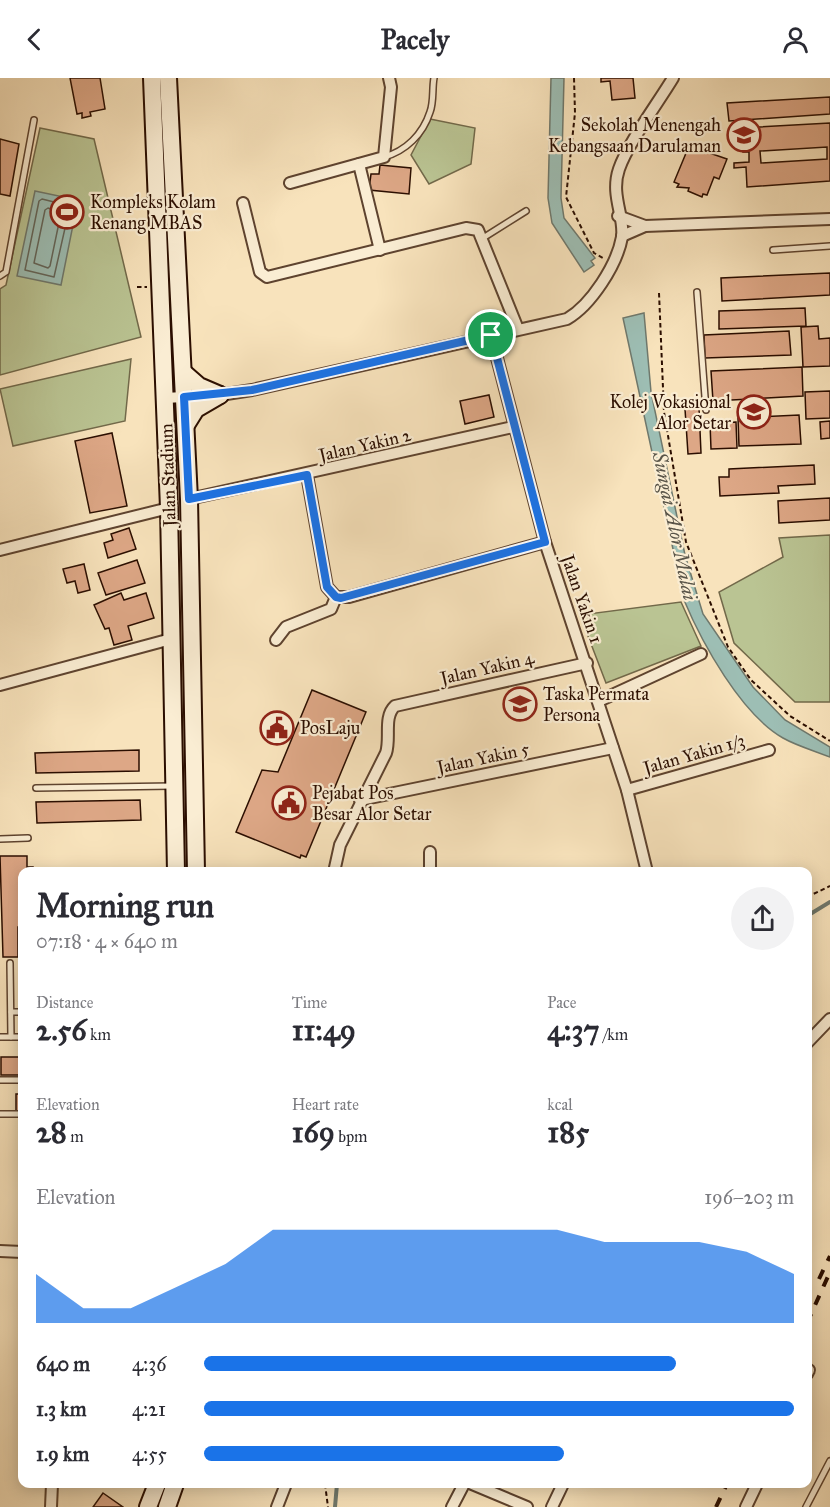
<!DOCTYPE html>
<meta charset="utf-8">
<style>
body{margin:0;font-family:"IM FELL Great Primer",serif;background:#f2f2f3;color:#2b2b33;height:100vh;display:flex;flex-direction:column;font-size:22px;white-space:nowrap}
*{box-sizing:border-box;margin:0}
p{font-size:20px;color:#7c7c81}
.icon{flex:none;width:33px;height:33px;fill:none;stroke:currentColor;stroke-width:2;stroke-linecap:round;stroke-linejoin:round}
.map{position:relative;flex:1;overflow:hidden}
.sheet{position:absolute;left:18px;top:789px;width:794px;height:621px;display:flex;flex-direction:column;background:#fff;border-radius:12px;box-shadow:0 3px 15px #0003}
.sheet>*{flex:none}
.pin{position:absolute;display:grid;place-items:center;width:51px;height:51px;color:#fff;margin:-26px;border:3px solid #fff;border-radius:50%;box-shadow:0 2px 6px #0007}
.round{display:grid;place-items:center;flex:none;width:63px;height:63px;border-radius:32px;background:#f2f2f3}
.summary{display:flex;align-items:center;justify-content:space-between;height:102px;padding:0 18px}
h1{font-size:33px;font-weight:700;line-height:45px}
.metrics{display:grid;grid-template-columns:repeat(3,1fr);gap:9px;height:102px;padding:6px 18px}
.metrics div{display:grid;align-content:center}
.metrics b{font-size:30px;font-weight:700}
.metrics small{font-size:16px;font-weight:400}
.metrics p{font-size:16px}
.chart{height:168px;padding:12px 18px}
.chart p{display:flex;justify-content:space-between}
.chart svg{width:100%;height:108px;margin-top:6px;fill:#1a73e8;opacity:.7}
ul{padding:0 18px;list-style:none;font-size:20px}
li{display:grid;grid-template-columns:96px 72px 1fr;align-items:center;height:45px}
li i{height:15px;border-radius:8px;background:#1a73e8}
header{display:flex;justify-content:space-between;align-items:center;height:78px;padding:0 18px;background:#fff;font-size:27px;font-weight:700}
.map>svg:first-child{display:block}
</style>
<header><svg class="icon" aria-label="back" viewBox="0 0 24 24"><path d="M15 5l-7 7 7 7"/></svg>Pacely<svg class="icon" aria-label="person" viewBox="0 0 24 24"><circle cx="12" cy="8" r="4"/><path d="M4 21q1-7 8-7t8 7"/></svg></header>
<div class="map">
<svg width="830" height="1429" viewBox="0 0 830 1429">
<rect width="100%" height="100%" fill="#f8e3bc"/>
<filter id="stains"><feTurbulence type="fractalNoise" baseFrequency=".00333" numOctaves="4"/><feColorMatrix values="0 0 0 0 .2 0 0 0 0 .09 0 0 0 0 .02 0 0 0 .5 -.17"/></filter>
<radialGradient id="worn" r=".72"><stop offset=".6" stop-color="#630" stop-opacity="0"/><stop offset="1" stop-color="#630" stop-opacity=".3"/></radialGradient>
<g fill="#bac493" stroke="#72694a" stroke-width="1.5">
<polygon points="430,41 475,50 471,86 429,106 411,77"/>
<polygon points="40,50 94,61 141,259 0,297 0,211 6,207"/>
<polygon points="131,281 125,343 13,368 0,311"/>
<polygon points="830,457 830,624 795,624 734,565 719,514 783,479 779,460"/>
<polygon points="681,524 701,568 606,605 580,537"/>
</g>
<g fill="#9dbeb4" stroke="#6f786c" stroke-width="1.5">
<polygon points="551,0 564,0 561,120 564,140 595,180 591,183 594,187 584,194 552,145 548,120"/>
<polygon points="35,113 78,122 61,207 17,198"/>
<path d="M644,235L651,314L685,477L703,536L753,609L785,642L830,669V679C815,673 797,668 783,660C741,636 702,565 684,522L623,240Z"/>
</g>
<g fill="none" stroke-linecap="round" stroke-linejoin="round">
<g stroke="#64665a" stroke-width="1.5">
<polygon points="42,121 70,128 54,199 25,192 39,123"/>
<polygon points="48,130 61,135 50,188 48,190 34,185 45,132"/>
</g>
<g stroke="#6f786c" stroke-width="4">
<polyline points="807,838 830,824"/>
<polyline points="335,1429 337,1406"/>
</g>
</g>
<g fill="#dda786" stroke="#2b0e00" stroke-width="1.5" fill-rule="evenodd">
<polygon points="70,0 100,0 105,31 90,34 91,38 82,40 82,35 77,36"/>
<polygon points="601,0 633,0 635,20 612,22 610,3 601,4"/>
<polygon points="830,19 830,36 729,43 727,25"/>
<path d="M830,45V103L747,109L746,89L734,90V85L749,84V74H743L741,50ZM827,69V81L761,85L760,73Z"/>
<polygon points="0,61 19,66 10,118 0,116"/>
<polygon points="689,68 727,81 719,101 714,99 707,117 703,116 702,119 688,113 689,110 677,109 679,106 674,104"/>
<polygon points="380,87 411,90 409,116 369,112 371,96 379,96"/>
<polygon points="830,195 830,217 722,223 721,200"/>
<polygon points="805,230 806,248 719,251 719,233"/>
<polygon points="818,248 819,261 830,260 830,288 803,289 801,249"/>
<polygon points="789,253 791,277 705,280 704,257"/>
<polygon points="802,289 803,318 713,323 711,293"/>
<polygon points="830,313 830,340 806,341 805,314"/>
<polygon points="489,317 494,339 465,346 460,323"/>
<polygon points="699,330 701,375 688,376 685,331"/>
<polygon points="799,337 801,366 739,368 738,340"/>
<polygon points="830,343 830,360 821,361 820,344"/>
<polygon points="736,344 737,370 711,371 710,345"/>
<polygon points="112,355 127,428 90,435 75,363"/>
<polygon points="814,387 815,406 778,408 779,415 720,418 719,399 729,399 729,391"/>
<polygon points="830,420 830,442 779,445 778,423"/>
<polygon points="129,450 136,471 108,480 104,465 113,462 111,456"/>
<polygon points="137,482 145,505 106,517 98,495"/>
<polygon points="84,486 90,512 78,515 75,503 67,505 63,491"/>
<polygon points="121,515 124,522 146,515 154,540 128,548 132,562 114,567 109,550 105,551 94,527"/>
<polygon points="312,612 366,634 306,779 301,777 300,780 236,754 262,692 278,694"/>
<polygon points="277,637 285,640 276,662 268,659"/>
<polygon points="139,672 139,693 36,695 35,675"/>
<polygon points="140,722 141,742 37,745 36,724"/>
<polygon points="0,778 27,778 27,789 33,789 33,794 22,794 22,849 18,849 18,879 3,879"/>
<rect x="1" y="979" width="21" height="18"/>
<rect x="16" y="1016" width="6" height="17"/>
<polygon points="103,1415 123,1429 93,1429"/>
</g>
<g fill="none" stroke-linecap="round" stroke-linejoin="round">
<defs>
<g id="service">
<path d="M384,79C406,73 423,56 430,34C434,24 432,10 434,0"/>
<polyline points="483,160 526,133"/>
<polyline points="773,172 830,168"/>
<polyline points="0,198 6,194 34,42"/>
<polyline points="697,214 706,332"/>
<polyline points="36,710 173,708"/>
<polyline points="0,761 28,760"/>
<polyline points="10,885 11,959"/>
<polyline points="11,934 22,934"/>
<polyline points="0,959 22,959"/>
<polyline points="0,1002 22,1002"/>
<polyline points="0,1036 22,1036"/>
<polyline points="806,1429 830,1383"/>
</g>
<g id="minor">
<polyline points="359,86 380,172"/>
<polyline points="290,105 384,79 391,9 389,0"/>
<polyline points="243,125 260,194 267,199 466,150 478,152 518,251"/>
<polyline points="618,138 645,148"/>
<polyline points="622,158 645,148 830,141"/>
<polyline points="491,257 545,464 627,712 647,794"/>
<path d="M165,320L220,317L252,312L567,241C591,227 617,187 622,159C625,139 610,117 619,91C628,65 658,25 673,0"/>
<polyline points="307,397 327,509 336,519 349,519 545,464"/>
<polyline points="189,421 513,349"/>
<polyline points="0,472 169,430"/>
<polyline points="276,562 286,549 331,531 336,519"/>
<polyline points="0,607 171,561"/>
<polyline points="599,623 701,576"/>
<polyline points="627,712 769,672"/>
<polyline points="360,722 613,670"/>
<path d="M334,794L340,767L386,675C391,660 383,639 395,628L587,585"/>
<polyline points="430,794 430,774"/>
<polyline points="807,965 830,941"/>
<polyline points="0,1173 22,1174"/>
<polyline points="807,1296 809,1292"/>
<polyline points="472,1406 527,1429"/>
<polyline points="51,1429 52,1406"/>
<polyline points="277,1429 286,1406"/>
<polyline points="452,1429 464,1406"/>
<polyline points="552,1429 563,1406"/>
<polyline points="746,1429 757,1406"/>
</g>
<g id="secondary">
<polyline points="152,0 169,430 176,794"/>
<polyline points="168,0 189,421 196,794"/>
<polyline points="183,294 199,308 220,317"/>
<polyline points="186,347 196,331 220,317"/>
<polyline points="148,1429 157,1406"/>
<polyline points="167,1429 175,1406"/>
</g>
</defs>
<use href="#service" stroke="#5e432f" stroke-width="8"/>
<use href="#minor" stroke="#5e432f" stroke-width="14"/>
<use href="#secondary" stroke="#2b0e00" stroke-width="20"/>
<g stroke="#2b0e00" stroke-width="2" stroke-dasharray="4.5 3" stroke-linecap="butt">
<polyline points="574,0 575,35 566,119 594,175 603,180"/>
<polyline points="137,209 147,209"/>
<polyline points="659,215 664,334 686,464 728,569 751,602 790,638 830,663"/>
<polyline points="807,819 830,808"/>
<polyline points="325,1406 328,1429"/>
</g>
<use href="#service" stroke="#faedd3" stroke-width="5"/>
<use href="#minor" stroke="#faedd3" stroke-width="10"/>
<use href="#secondary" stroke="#faedd3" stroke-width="16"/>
<g stroke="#2b0e00" stroke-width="4" stroke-dasharray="10 10" stroke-linecap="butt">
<polyline points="819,1201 830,1178"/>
<polyline points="807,1245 830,1194"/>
<polyline points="716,1429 727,1406"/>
</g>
</g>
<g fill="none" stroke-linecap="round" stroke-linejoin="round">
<defs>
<polygon id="route" points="491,257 545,464 341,520 336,519 327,509 307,397 189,421 184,319 252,312"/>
</defs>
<use href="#route" stroke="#fff" stroke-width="12"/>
<use href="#route" stroke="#1a73e8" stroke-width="8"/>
</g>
<defs>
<symbol id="school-ring" viewBox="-11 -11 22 22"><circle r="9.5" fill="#faedd3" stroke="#8f2418" stroke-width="1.5"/><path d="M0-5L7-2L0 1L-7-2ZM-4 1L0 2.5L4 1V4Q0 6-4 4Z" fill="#8f2418"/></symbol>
<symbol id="stadium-ring" viewBox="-11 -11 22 22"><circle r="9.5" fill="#faedd3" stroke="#8f2418" stroke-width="1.5"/><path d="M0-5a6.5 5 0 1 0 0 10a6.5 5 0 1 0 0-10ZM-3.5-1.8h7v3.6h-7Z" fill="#8f2418"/></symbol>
<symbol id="civic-ring" viewBox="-11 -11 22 22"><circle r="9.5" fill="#faedd3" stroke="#8f2418" stroke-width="1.5"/><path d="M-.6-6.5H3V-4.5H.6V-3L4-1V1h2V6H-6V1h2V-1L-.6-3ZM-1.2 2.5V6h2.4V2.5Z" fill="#8f2418"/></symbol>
</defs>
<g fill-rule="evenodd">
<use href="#school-ring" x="725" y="38" width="38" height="38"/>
<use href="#stadium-ring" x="48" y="115" width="38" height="38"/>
<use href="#school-ring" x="735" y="315" width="38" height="38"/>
<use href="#school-ring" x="501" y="607" width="38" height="38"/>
<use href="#civic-ring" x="258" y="631" width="38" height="38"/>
<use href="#civic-ring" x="270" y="706" width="38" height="38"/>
</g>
<g text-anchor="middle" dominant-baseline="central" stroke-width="4.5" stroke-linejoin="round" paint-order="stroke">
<g font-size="18" fill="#2b0e00" stroke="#faedd3" text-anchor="start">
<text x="721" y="47" text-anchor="end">Sekolah Menengah<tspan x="721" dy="21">Kebangsaan Darulaman</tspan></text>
<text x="90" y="124">Kompleks Kolam<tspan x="90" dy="21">Renang MBAS</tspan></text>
<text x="731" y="324" text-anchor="end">Kolej Vokasional<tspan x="731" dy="21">Alor Setar</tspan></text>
<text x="543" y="616">Taska Permata<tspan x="543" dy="21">Persona</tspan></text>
<text x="300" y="650">PosLaju</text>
<text x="312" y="715">Pejabat Pos<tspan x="312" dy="21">Besar Alor Setar</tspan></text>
</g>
<g font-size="18" fill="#2b0e00" stroke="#faedd3">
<text transform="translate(365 367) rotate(-13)">Jalan Yakin 2</text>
<text transform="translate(168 397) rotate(-92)">Jalan Stadium</text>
<text transform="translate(582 521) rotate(71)">Jalan Yakin 1</text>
<text transform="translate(487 590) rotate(-13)">Jalan Yakin 4</text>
<text transform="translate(694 676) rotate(-16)">Jalan Yakin 1/3</text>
<text transform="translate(483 680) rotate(-12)">Jalan Yakin 5</text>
</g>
<g font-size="20" font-style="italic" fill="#595448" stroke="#faedd3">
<text transform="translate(675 448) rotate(78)">Sungai Alor Malai</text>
</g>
</g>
<rect width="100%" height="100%" filter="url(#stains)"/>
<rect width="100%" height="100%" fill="url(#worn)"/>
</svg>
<div class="pin" style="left:491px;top:257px;background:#1e9e55"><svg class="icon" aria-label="arrive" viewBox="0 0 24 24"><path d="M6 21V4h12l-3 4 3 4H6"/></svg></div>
<section class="sheet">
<div class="summary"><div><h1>Morning run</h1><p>07:18 · 4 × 640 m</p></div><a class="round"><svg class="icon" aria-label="share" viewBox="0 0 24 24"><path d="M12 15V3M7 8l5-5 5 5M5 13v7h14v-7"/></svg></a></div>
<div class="metrics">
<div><p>Distance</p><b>2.56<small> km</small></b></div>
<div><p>Time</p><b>11:49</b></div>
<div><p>Pace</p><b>4:37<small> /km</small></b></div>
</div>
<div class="metrics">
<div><p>Elevation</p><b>28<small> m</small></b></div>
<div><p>Heart rate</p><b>169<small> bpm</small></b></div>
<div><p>kcal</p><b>185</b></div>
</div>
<div class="chart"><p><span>Elevation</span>196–203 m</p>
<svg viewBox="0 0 160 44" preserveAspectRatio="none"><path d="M0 44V24L10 38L20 38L30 29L40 20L50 6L60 6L70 6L80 6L90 6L100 6L110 6L120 11L130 11L140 11L150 15L160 24V44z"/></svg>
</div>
<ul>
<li><b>640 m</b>4:36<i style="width:80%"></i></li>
<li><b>1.3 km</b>4:21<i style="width:100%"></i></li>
<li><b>1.9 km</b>4:55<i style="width:61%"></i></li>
</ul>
</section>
</div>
